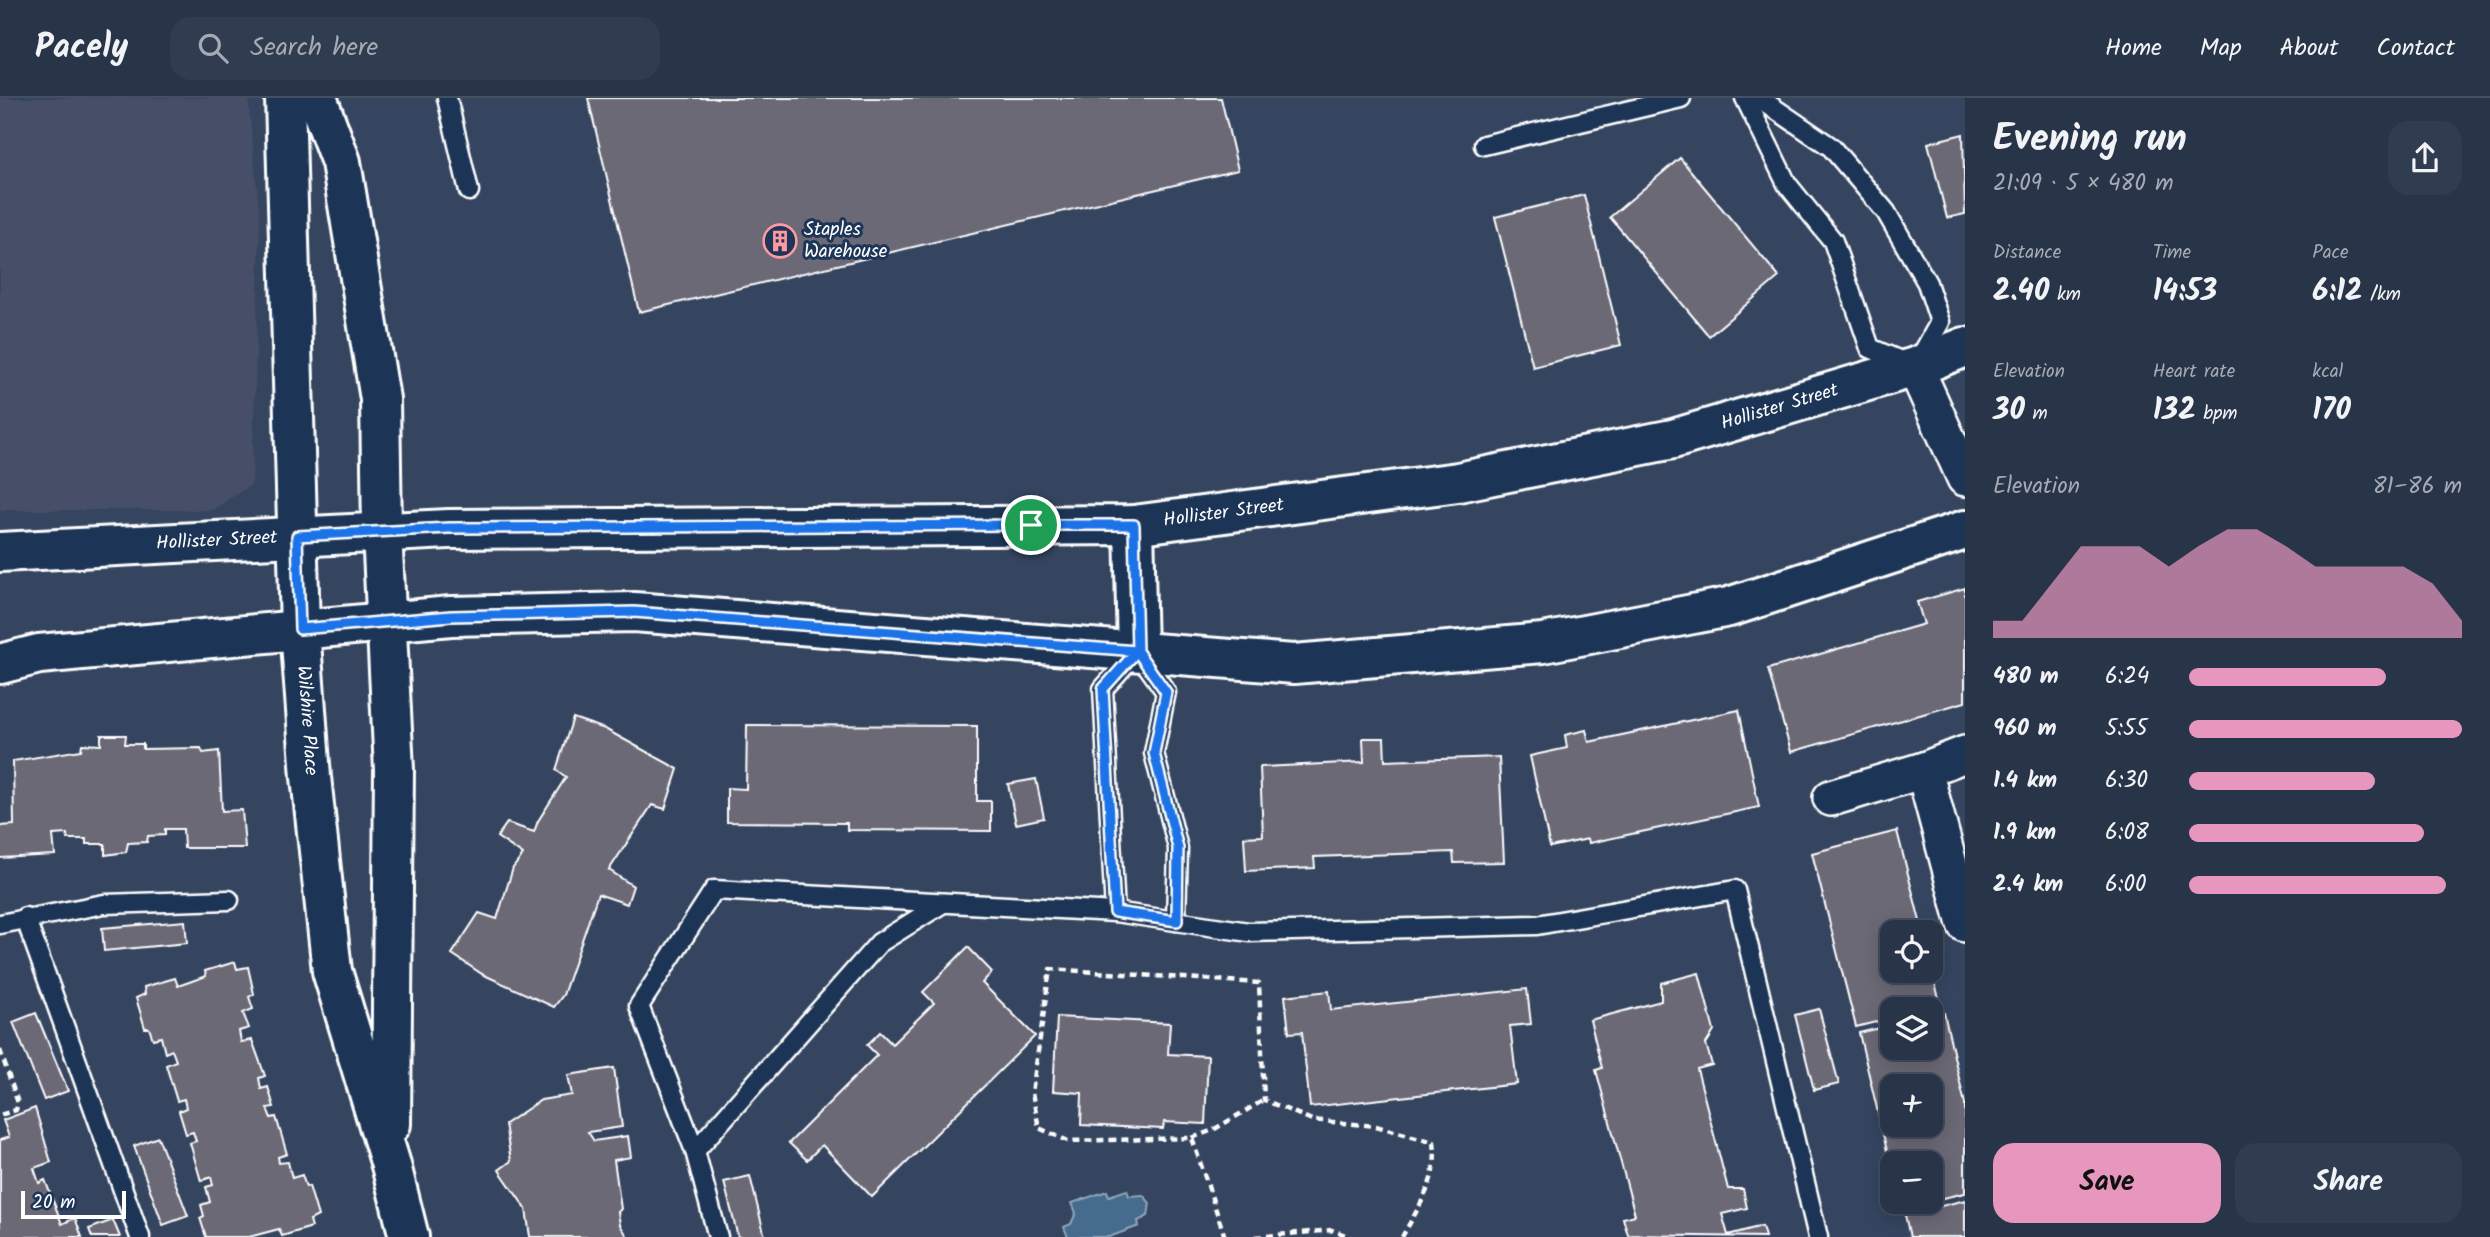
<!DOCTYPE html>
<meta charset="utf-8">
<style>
body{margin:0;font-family:Kalam,sans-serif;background:#303c4f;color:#f1f3f6;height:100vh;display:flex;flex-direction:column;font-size:26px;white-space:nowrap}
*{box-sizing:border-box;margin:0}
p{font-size:23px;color:#a5aab4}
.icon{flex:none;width:38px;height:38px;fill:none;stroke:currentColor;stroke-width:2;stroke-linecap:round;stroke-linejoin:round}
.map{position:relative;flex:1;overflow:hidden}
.side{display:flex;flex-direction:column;background:#283448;width:525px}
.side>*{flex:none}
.fabs{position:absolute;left:1880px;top:822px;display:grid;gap:14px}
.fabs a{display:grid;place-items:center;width:63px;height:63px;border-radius:14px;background:#283448;box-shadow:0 4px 18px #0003,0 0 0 2px #444f60;font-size:35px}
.scale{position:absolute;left:21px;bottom:18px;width:105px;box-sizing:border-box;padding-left:7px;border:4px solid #fff;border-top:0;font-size:19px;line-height:24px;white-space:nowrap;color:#fff;-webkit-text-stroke:5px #1d3557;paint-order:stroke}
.pin{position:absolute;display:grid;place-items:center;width:60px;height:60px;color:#fff;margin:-30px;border:4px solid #fff;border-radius:50%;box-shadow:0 2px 7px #0007}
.round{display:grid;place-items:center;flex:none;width:74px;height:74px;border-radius:21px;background:#303c4f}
.head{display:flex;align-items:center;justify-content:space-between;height:119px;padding:0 28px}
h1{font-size:38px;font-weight:800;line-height:52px}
.stats{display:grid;grid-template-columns:repeat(3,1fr);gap:10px;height:119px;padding:7px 28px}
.stats div{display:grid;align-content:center}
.stats b{font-size:30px;font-weight:800}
.stats small{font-size:19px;font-weight:400}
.stats p{font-size:19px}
.chart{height:196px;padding:14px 28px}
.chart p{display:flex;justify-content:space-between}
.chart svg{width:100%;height:126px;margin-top:7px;fill:#e797bd;opacity:.7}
.action{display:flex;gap:14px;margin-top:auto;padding:14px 28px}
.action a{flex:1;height:80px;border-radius:21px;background:#e797bd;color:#111;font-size:28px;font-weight:800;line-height:80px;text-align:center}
.action a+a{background:#303c4f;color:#f1f3f6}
ul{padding:0 28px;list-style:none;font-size:23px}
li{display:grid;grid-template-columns:112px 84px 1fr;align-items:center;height:52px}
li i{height:18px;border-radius:9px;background:#e797bd}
header{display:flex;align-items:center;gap:42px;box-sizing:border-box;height:98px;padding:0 35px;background:#283448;border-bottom:2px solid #444f60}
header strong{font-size:33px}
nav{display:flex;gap:38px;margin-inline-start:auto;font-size:24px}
.search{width:490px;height:63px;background:#303c4f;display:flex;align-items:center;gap:18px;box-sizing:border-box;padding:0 24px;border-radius:21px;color:#a5aab4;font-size:26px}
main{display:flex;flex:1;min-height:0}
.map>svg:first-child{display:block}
</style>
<header>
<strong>Pacely</strong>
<div class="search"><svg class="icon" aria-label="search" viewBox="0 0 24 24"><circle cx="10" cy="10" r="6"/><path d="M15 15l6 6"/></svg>Search here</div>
<nav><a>Home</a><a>Map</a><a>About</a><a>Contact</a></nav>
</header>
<main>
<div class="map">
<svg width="1965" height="1139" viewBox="0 0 1965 1139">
<rect width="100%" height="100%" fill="#354560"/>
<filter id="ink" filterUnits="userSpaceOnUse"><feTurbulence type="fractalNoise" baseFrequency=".0143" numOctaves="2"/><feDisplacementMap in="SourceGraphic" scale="14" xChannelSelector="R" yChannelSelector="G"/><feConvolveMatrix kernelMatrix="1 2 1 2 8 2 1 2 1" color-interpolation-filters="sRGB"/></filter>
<g filter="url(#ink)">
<polygon fill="#465067" points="0,0 248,0 260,121 252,386 212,412 0,412"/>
<polygon fill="#456c8d" stroke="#8fa7bb" stroke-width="2" points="1127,1092 1129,1098 1143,1097 1150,1105 1148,1118 1138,1123 1139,1128 1109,1139 1068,1139 1064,1129 1071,1126 1076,1115 1072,1105 1107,1093 1109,1098"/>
<g fill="#6c6976" stroke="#fff" stroke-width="2" fill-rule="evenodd">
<polygon points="588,0 1221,0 1238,72 639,214"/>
<polygon points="1963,36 1965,116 1947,120 1928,45"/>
<polygon points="1680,60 1779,179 1709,238 1610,119"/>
<polygon points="1584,97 1621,247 1533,269 1495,119"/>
<polygon points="1965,490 1965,604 1791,654 1768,571 1924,526 1917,504"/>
<polygon points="1739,612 1759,709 1589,745 1588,741 1550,749 1530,658 1567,650 1565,637 1586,632 1589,644"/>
<polygon points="573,620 605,631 678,671 665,711 652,707 609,772 633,788 627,806 598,796 563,897 554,909 482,876 452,856 479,815 497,821 513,770 523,757 497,739 507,725 534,734 538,723 566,679 556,672"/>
<polygon points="747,627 977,628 977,703 991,703 991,733 847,732 847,725 727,724 727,690 746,691"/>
<polygon points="101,637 126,637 125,646 143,646 143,651 201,650 203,655 219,653 222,713 242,712 245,750 184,750 183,731 165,731 165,737 148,738 147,744 128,745 126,754 105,757 105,746 86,746 86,741 68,741 67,736 53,737 55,757 0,760 0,728 14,727 13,663 81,652 82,646 101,647"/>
<polygon points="1363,640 1384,640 1385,663 1499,659 1504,764 1454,765 1453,754 1314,759 1315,770 1246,773 1244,739 1263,738 1260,669 1364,664"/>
<polygon points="1036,681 1044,720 1016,726 1008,686"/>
<polygon points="1897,733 1923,835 1892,835 1892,873 1930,873 1930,866 1941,908 1924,912 1892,912 1892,920 1856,929 1812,755"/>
<polygon points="185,823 187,845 104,853 102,830"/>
<polygon points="968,849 992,874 982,885 1035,938 872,1099 822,1047 807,1062 789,1045 877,957 867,947 880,934 892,946 934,905 923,894"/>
<polygon points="235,864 237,871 248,869 254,896 249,899 253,911 243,915 249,930 239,933 241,944 252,942 265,978 259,980 261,991 268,989 274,1009 267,1010 271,1020 276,1019 287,1056 278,1059 279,1065 288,1064 292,1080 302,1077 306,1089 309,1088 318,1118 310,1122 312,1129 282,1138 279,1131 249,1139 206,1139 200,1120 204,1118 201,1107 210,1104 206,1089 213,1087 211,1079 201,1083 190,1045 196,1043 193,1034 186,1036 179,1013 186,1010 184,1001 177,1003 166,967 176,963 172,952 165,955 161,939 153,941 149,930 145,930 136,900 145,896 144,889 175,880 178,888 206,878 205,873"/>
<polygon points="1699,875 1714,933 1706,946 1712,967 1697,971 1728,1091 1743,1091 1747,1110 1722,1116 1728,1137 1762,1128 1765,1139 1628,1137 1623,1120 1635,1117 1596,972 1602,970 1590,922 1661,903 1661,885"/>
<polygon points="1527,891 1531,926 1510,928 1517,986 1310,1009 1302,934 1289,935 1285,898 1329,893 1331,912"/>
<polygon points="1819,911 1839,986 1814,992 1795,917"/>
<polygon points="36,915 68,993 44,1002 13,924"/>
<path d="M1944,915L1965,1006V1095L1930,1103V1066H1892V1074L1859,935L1892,927V950H1930V918ZM1892,989H1930V1027H1892Z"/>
<polygon points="1057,919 1170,925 1168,956 1208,958 1205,1026 1164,1024 1163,1031 1081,1027 1082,995 1053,993"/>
<polygon points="614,970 622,1029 588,1034 594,1043 628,1038 631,1059 614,1062 621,1111 618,1114 620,1127 628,1139 530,1139 526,1111 499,1072 511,1063 505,1026 541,1002 572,997 568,977"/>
<polygon points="35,1010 51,1064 34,1070 39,1085 45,1082 62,1126 75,1120 82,1139 0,1139 0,1042 9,1039 3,1022"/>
<polygon points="158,1039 188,1118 163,1127 134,1048"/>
<polygon points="750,1078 765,1139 738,1139 724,1084"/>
<polygon points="1965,1102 1965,1139 1910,1139 1905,1117"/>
<polygon points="113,1122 120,1139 92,1139 89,1131"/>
</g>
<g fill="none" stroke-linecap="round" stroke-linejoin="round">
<defs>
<g id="lane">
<polyline points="447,0 469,93"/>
<polyline points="1745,0 1787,86 1833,143 1870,250 1915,269 1940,224 1927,185 1886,114 1831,49 1759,0"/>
<polyline points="1484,47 1681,0"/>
<polyline points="1115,814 1103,591 1137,553 1166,594 1154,655 1178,750 1176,823"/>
<polyline points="25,819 140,1139"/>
<polyline points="0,826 104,806 229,802"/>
<polyline points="695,1053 879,845 943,805"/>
<polyline points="718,1139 695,1053 639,908 714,792 1115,814 1249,834 1537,827 1735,792 1818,1139"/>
</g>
<g id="street">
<polyline points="1915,269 1965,380"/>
<polyline points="1924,672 1965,826"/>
<polyline points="1831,700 1924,672 1965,656"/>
</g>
<g id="secondary">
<path id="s1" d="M285,0L300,531L311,679L332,873L391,1067L409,1139"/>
<polyline points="317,0 341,64 380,301 382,434 394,672 391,1026"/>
<polyline points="1134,427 1137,553"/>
<path id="s2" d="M0,454L449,431L1134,427L1458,384L1673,341L1915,269L1965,249"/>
<polyline points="0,566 39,556 451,518 634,514 1294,566 1543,545 1729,509 1965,432"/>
</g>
</defs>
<use href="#lane" stroke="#fff" stroke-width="23"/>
<use href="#street" stroke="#fff" stroke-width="40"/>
<use href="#secondary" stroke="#fff" stroke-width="44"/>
<g stroke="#fff" stroke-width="4.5" stroke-dasharray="7 5" stroke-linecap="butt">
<polyline points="0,952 18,1005 16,1012 0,1017"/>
<polyline points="1192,1040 1213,1032 1264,1002"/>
<path d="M1225,1139L1192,1040L1068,1043L1039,1030L1032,995L1050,871L1259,885L1264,1002L1312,1022L1376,1028L1434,1044C1439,1081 1419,1108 1402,1139"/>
<polyline points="1255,1139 1332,1132 1350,1139"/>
</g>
<use href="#lane" stroke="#1d3557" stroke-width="18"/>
<use href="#street" stroke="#1d3557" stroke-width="35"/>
<use href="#secondary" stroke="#1d3557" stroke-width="38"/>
</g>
</g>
<g fill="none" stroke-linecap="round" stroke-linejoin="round" filter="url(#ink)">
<defs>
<polyline id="route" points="1031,427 449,430 297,438 300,531 451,518 634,514 1137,553 1166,594 1154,655 1178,750 1177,823 1115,814 1103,591 1137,553 1134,427 1031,427"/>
</defs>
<use href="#route" stroke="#fff" stroke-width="14"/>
<use href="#route" stroke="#1a73e8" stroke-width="9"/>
</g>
<defs>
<symbol id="building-ring" viewBox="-11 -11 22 22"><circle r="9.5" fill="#1d3557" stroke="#ff9aa2" stroke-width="1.5"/><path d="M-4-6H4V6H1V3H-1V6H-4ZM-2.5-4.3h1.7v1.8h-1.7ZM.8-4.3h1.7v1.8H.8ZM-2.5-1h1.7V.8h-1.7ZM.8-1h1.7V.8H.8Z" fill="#ff9aa2"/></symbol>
</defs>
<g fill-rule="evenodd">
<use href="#building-ring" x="761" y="124" width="38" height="38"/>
</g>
<g text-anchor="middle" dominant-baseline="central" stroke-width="6" stroke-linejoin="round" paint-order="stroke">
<g font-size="19" fill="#fff" stroke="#1d3557" text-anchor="start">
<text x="804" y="132">Staples<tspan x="804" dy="22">Warehouse</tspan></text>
</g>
<g font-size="19" fill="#fff" stroke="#1d3557">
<text stroke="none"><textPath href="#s2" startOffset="1792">Hollister Street</textPath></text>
<text stroke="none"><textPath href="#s2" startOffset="1225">Hollister Street</textPath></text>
<text stroke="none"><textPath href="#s2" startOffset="217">Hollister Street</textPath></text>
<text stroke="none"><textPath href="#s1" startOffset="623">Wilshire Place</textPath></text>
</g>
</g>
</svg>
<div class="fabs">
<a><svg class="icon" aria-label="locate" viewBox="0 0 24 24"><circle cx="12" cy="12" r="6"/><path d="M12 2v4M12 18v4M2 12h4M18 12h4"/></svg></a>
<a><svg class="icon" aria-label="layers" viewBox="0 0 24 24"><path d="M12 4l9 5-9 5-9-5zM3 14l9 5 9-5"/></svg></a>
<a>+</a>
<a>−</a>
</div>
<div class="scale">20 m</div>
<div class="pin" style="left:1031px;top:427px;background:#1e9e55"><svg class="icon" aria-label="arrive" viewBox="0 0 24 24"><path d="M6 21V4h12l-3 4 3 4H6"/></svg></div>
</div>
<section class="side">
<div class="head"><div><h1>Evening run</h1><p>21:09 · 5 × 480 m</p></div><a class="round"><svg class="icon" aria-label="share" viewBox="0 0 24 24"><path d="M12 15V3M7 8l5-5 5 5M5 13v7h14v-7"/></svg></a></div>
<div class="stats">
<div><p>Distance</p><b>2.40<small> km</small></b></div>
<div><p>Time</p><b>14:53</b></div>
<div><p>Pace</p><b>6:12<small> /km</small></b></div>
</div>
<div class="stats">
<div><p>Elevation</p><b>30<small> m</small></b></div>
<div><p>Heart rate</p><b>132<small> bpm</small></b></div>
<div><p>kcal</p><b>170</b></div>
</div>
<div class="chart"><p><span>Elevation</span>81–86 m</p>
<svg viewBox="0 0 160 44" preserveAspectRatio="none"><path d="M0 44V38L10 38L20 25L30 12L40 12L50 12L60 19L70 12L80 6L90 6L100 12L110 19L120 19L130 19L140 19L150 25L160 38V44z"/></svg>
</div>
<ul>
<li><b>480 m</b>6:24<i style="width:72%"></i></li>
<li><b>960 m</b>5:55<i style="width:100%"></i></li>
<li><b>1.4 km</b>6:30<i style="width:68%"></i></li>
<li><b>1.9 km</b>6:08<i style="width:86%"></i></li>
<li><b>2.4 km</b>6:00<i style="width:94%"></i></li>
</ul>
<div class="action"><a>Save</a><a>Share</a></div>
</section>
</main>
